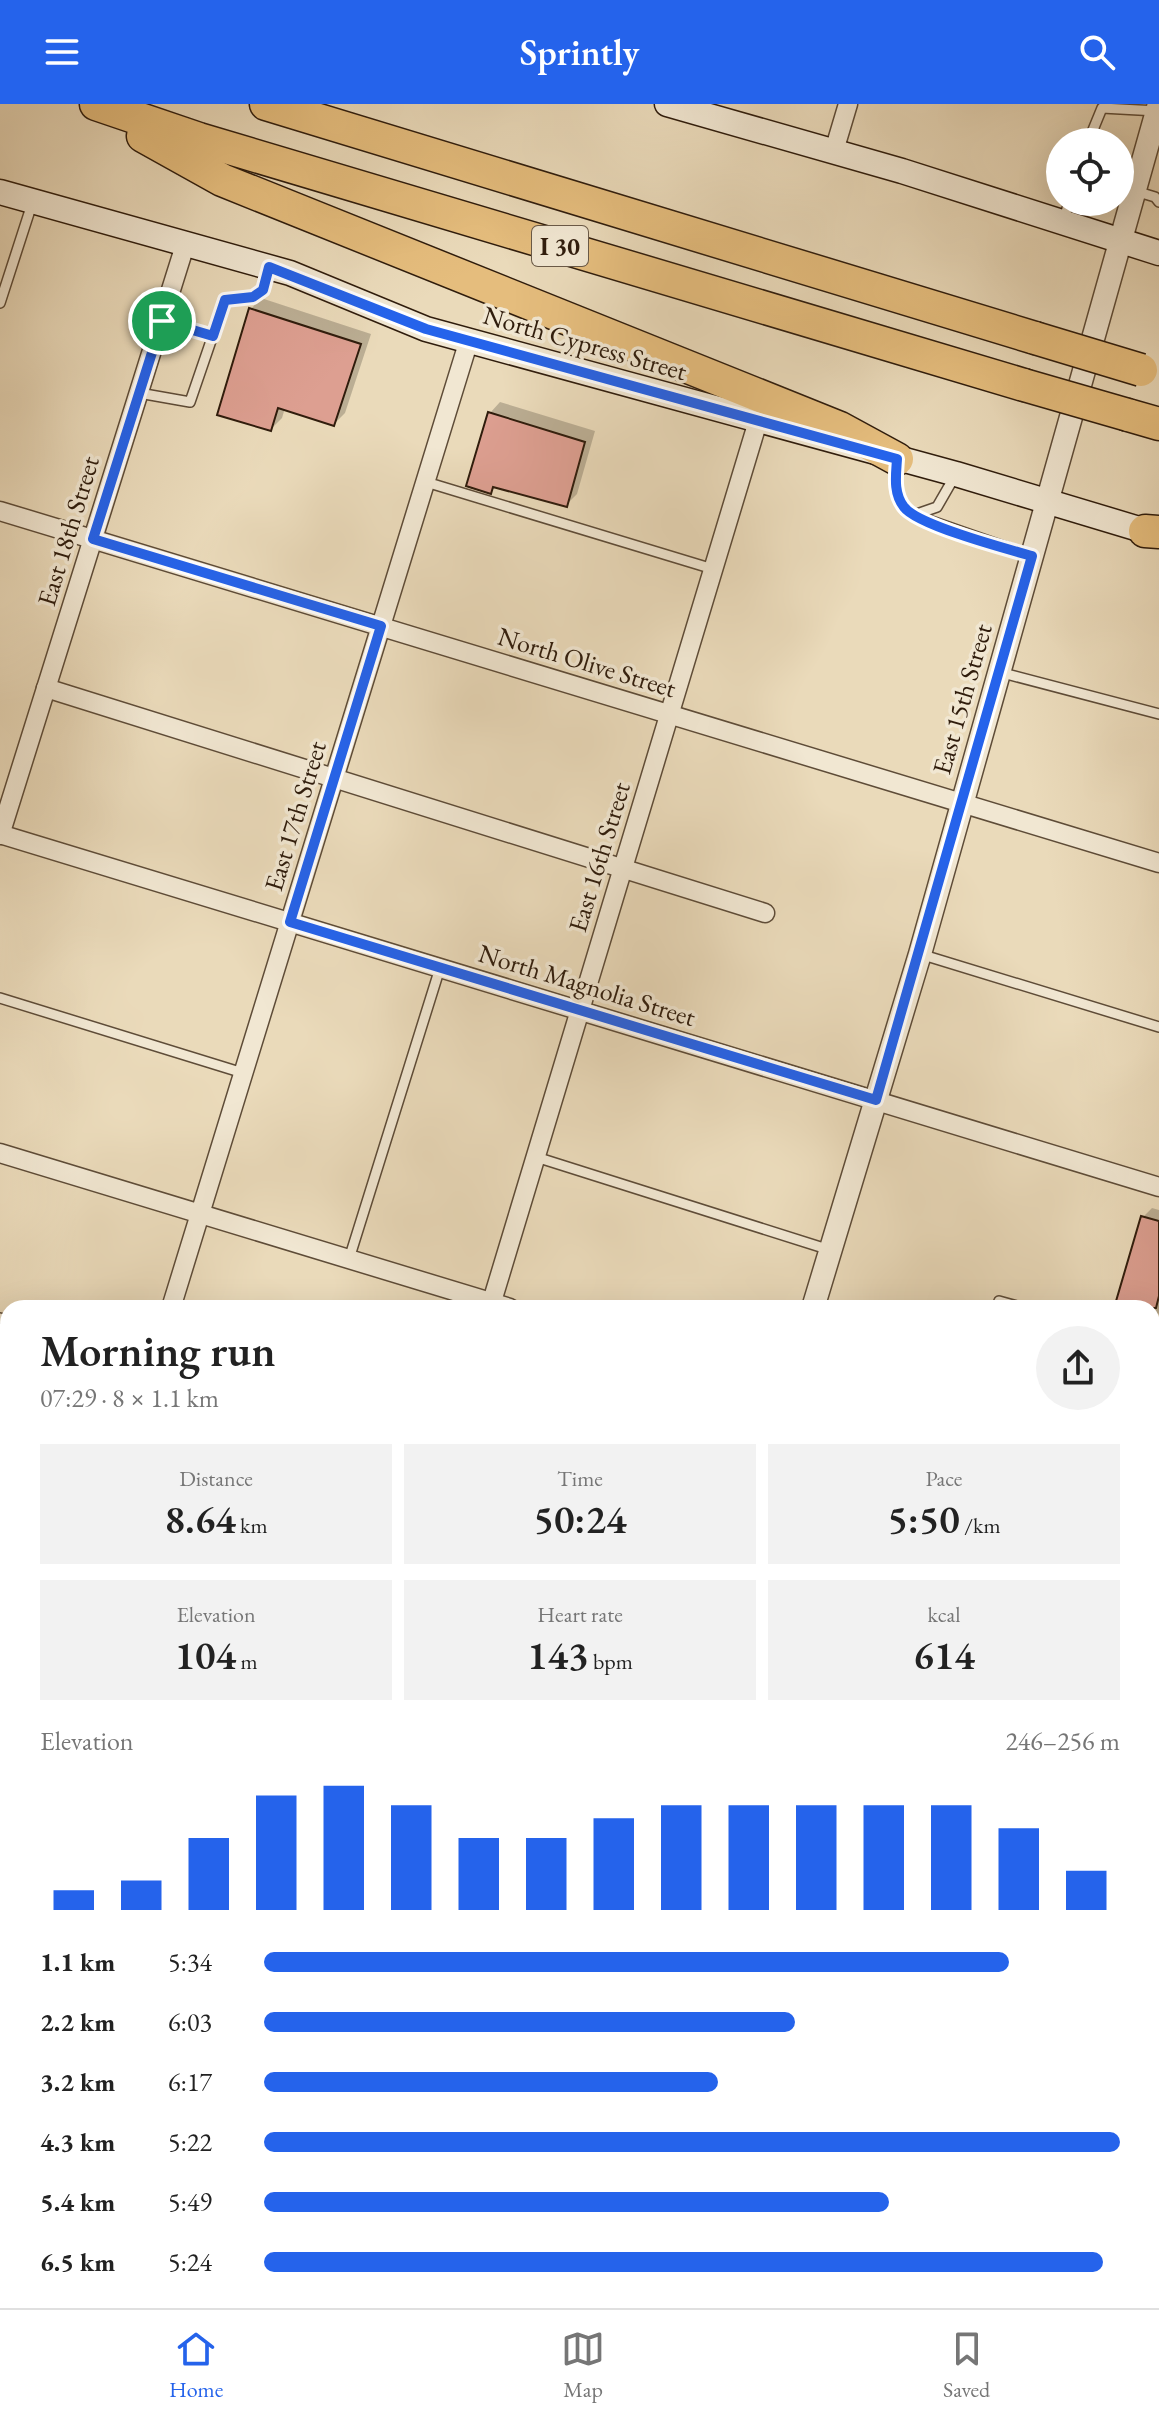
<!DOCTYPE html>
<meta charset="utf-8">
<style>
body{margin:0;font-family:"EB Garamond",serif;background:#f2f2f2;color:#222;height:100vh;display:flex;flex-direction:column;font-size:30px;white-space:nowrap}
*{box-sizing:border-box;margin:0}
p{font-size:26px;color:#767676}
.icon{flex:none;width:44px;height:44px;fill:none;stroke:currentColor;stroke-width:2;stroke-linecap:round;stroke-linejoin:round}
.map{position:relative;flex:1;overflow:hidden}
.panel{position:absolute;left:0px;top:1196px;width:1160px;height:1008px;display:flex;flex-direction:column;background:#fff;border-radius:24px 24px 0 0;box-shadow:0 8px 32px #0002}
.panel>*{flex:none}
.controls{position:absolute;left:1046px;top:24px;display:grid;gap:16px}
.controls a{display:grid;place-items:center;width:88px;height:88px;border-radius:50%;background:#fff;box-shadow:0 8px 32px #0002;font-size:40px}
.pin{position:absolute;display:grid;place-items:center;width:68px;height:68px;color:#fff;margin:-34px;border:4px solid #fff;border-radius:50%;box-shadow:0 2px 8px #0007}
.round{display:grid;place-items:center;flex:none;width:84px;height:84px;border-radius:42px;background:#f2f2f2}
.head{display:flex;align-items:center;justify-content:space-between;height:136px;padding:0 40px}
h1{font-size:44px;font-weight:600;line-height:60px}
.figures{display:grid;grid-template-columns:repeat(3,1fr);gap:12px;height:136px;padding:8px 40px}
.figures div{display:grid;align-content:center;border-radius:0px;background:#f2f2f2;text-align:center}
.figures b{font-size:40px;font-weight:600}
.figures small{font-size:22px;font-weight:400}
.figures p{font-size:22px}
.chart{height:224px;padding:16px 40px}
.chart p{display:flex;justify-content:space-between}
.chart svg{width:100%;height:144px;margin-top:8px;stroke:#2563eb;stroke-width:6}
ul{padding:0 40px;list-style:none;font-size:26px}
li{display:grid;grid-template-columns:128px 96px 1fr;align-items:center;height:60px}
li i{height:20px;border-radius:10px;background:#2563eb}
header{display:flex;justify-content:space-between;align-items:center;height:104px;padding:0 40px;background:#2563eb;color:#fff;font-size:36px;font-weight:600}
.tab-bar{display:flex;justify-content:space-around;align-items:center;height:112px;border-top:2px solid #e0e0e0;background:#fff;font-size:22px;color:#767676}
.tab-bar a{display:grid;justify-items:center;gap:4px}
.tab-bar .on{color:#2563eb}
.map>svg:first-child{display:block}
</style>
<header><svg class="icon" aria-label="menu" viewBox="0 0 24 24"><path d="M4 6h16M4 12h16M4 18h16"/></svg>Sprintly<svg class="icon" aria-label="search" viewBox="0 0 24 24"><circle cx="10" cy="10" r="6"/><path d="M15 15l6 6"/></svg></header>
<div class="map">
<svg width="1159" height="2204" viewBox="0 0 1159 2204">
<rect width="100%" height="100%" fill="#eadaba"/>
<filter id="stains"><feTurbulence type="fractalNoise" baseFrequency=".0025" numOctaves="4"/><feColorMatrix values="0 0 0 0 .2 0 0 0 0 .09 0 0 0 0 .02 0 0 0 .5 -.17"/></filter>
<radialGradient id="worn" r=".72"><stop offset=".6" stop-color="#630" stop-opacity="0"/><stop offset="1" stop-color="#630" stop-opacity=".3"/></radialGradient>
<g fill="#0003">
<polygon points="261,194 371,230 345,309 334,320 285,304 282,314 271,325 251,205"/>
<polygon points="500,298 595,327 577,390 566,401 496,382 490,387 490,309"/>
<polygon points="1152,1104 1159,1106 1159,1209 1152,1225 1152,1204 1116,1204 1143,1113"/>
</g>
<g fill="#dd9f91" stroke="#2f1c0c" stroke-width="2">
<polygon points="249,204 361,240 334,322 278,304 271,327 217,311"/>
<polygon points="488,308 585,338 567,403 493,383 491,390 466,382"/>
<polygon points="1141,1112 1159,1117 1159,1192 1156,1204 1114,1204"/>
</g>
<g fill="none" stroke-linecap="round" stroke-linejoin="round">
<defs>
<g id="service">
<polyline points="1088,38 1102,4 1157,7"/>
<polyline points="1135,87 1155,93 1159,98"/>
<polyline points="1063,118 1069,98"/>
<polyline points="0,199 32,100"/>
<polyline points="162,217 213,232"/>
<polyline points="139,289 190,298 225,196 253,193 263,186 268,166"/>
<path d="M897,360C895,380 895,400 914,411L937,403L956,370"/>
<polyline points="426,378 713,465"/>
<polyline points="914,411 1032,452"/>
<polyline points="999,568 1159,610"/>
<polyline points="920,850 1159,923"/>
<polyline points="0,894 243,969"/>
<polyline points="536,1053 830,1146"/>
<polyline points="349,1155 440,864"/>
<polyline points="999,1197 1024,1204"/>
<polyline points="0,1214 8,1216"/>
<polyline points="1152,1241 1159,1243"/>
<polyline points="0,1532 8,1535"/>
<polyline points="1152,1556 1159,1558"/>
<polyline points="0,1849 8,1851"/>
<polyline points="1092,2196 1152,2201"/>
</g>
<g id="minor">
<polyline points="834,47 848,0"/>
<polyline points="0,407 1159,759"/>
<polyline points="46,584 765,809"/>
<polyline points="0,730 1159,1083"/>
<polyline points="0,731 186,138"/>
<polyline points="0,1049 510,1204"/>
<polyline points="171,1204 469,236"/>
<polyline points="490,1204 758,317"/>
<polyline points="1152,1331 1159,1307"/>
<polyline points="1152,1399 1159,1401"/>
<polyline points="0,1689 8,1692"/>
<polyline points="0,1759 8,1733"/>
<polyline points="0,2010 8,2012"/>
<polyline points="1152,2042 1159,2044"/>
<polyline points="603,2196 629,2204"/>
<polyline points="828,2197 829,2196"/>
<polyline points="188,2204 190,2196"/>
<polyline points="506,2204 509,2196"/>
<polyline points="795,2204 799,2196"/>
</g>
<g id="tertiary">
<polyline points="813,1204 920,850 1159,0"/>
<polyline points="1152,2204 1159,2190"/>
</g>
<g id="secondary">
<polyline points="667,0 902,67 1159,149"/>
<polyline points="0,88 290,169 426,225 956,370 1159,431"/>
<polyline points="0,1370 8,1373"/>
<polyline points="1152,1725 1159,1728"/>
</g>
<g id="motorway">
<polyline points="96,0 199,35 1024,281"/>
<polyline points="266,0 1035,234"/>
<polyline points="143,32 222,76 840,324 897,355"/>
<polyline points="1128,311 1159,320"/>
<polyline points="1145,427 1159,428"/>
</g>
</defs>
<use href="#service" stroke="#5e4c38" stroke-width="12"/>
<use href="#minor" stroke="#5e4c38" stroke-width="21"/>
<use href="#tertiary" stroke="#5e4c38" stroke-width="25"/>
<use href="#secondary" stroke="#2f1c0c" stroke-width="27"/>
<use href="#motorway" stroke="#2f1c0c" stroke-width="35"/>
<use href="#service" stroke="#f1e7d2" stroke-width="9"/>
<use href="#minor" stroke="#f1e7d2" stroke-width="18"/>
<use href="#tertiary" stroke="#f1e7d2" stroke-width="22"/>
<use href="#secondary" stroke="#f1e7d2" stroke-width="24"/>
<use href="#motorway" stroke="#e5bd7d" stroke-width="32"/>
<defs>
<g id="motorway-bridge">
<polyline points="1035,234 1141,266"/>
<polyline points="1024,281 1128,311"/>
</g>
</defs>
<use href="#motorway-bridge" stroke="#2f1c0c" stroke-width="35" stroke-linecap="butt"/>
<use href="#motorway-bridge" stroke="#e5bd7d" stroke-width="32"/>
</g>
<g fill="none" stroke-linecap="round" stroke-linejoin="round">
<defs>
<path id="route" d="M269,163L426,225L897,355C896,371 893,389 904,403C917,421 1007,445 1032,452L876,996L290,818L381,522L93,435L162,217L213,232L225,196L253,193L263,186Z"/>
</defs>
<use href="#route" stroke="#fff" stroke-width="16"/>
<use href="#route" stroke="#2563eb" stroke-width="10"/>
</g>
<g text-anchor="middle" dominant-baseline="central" stroke-width="7" stroke-linejoin="round" paint-order="stroke">
<rect fill="#f1e7d2" stroke="#695947" stroke-width="2" x="532" y="122" width="56" height="40" rx="6"/>
<g font-size="24" font-weight="bold" fill="#2f1c0c">
<text x="560" y="142">I 30</text>
</g>
<g font-size="26" fill="#2f1c0c" stroke="#f1e7d2">
<text transform="translate(585 239) rotate(16)">North Cypress Street</text>
<text transform="translate(68 427) rotate(-73)">East 18th Street</text>
<text transform="translate(587 558) rotate(17)">North Olive Street</text>
<text transform="translate(962 595) rotate(-74)">East 15th Street</text>
<text transform="translate(295 712) rotate(-73)">East 17th Street</text>
<text transform="translate(599 753) rotate(-73)">East 16th Street</text>
<text transform="translate(587 881) rotate(17)">North Magnolia Street</text>
</g>
</g>
<rect width="100%" height="100%" filter="url(#stains)"/>
<rect width="100%" height="100%" fill="url(#worn)"/>
</svg>
<div class="controls">
<a><svg class="icon" aria-label="locate" viewBox="0 0 24 24"><circle cx="12" cy="12" r="6"/><path d="M12 2v4M12 18v4M2 12h4M18 12h4"/></svg></a>
</div>
<div class="pin" style="left:162px;top:217px;background:#1e9e55"><svg class="icon" aria-label="arrive" viewBox="0 0 24 24"><path d="M6 21V4h12l-3 4 3 4H6"/></svg></div>
<section class="panel">
<div class="head"><div><h1>Morning run</h1><p>07:29 · 8 × 1.1 km</p></div><a class="round"><svg class="icon" aria-label="share" viewBox="0 0 24 24"><path d="M12 15V3M7 8l5-5 5 5M5 13v7h14v-7"/></svg></a></div>
<div class="figures">
<div><p>Distance</p><b>8.64<small> km</small></b></div>
<div><p>Time</p><b>50:24</b></div>
<div><p>Pace</p><b>5:50<small> /km</small></b></div>
</div>
<div class="figures">
<div><p>Elevation</p><b>104<small> m</small></b></div>
<div><p>Heart rate</p><b>143<small> bpm</small></b></div>
<div><p>kcal</p><b>614</b></div>
</div>
<div class="chart"><p><span>Elevation</span>246–256 m</p>
<svg viewBox="0 0 160 44" preserveAspectRatio="none"><path d="M5 44V38M15 44V35M25 44V22M35 44V9M45 44V6M55 44V12M65 44V22M75 44V22M85 44V16M95 44V12M105 44V12M115 44V12M125 44V12M135 44V12M145 44V19M155 44V32"/></svg>
</div>
<ul>
<li><b>1.1 km</b>5:34<i style="width:87%"></i></li>
<li><b>2.2 km</b>6:03<i style="width:62%"></i></li>
<li><b>3.2 km</b>6:17<i style="width:53%"></i></li>
<li><b>4.3 km</b>5:22<i style="width:100%"></i></li>
<li><b>5.4 km</b>5:49<i style="width:73%"></i></li>
<li><b>6.5 km</b>5:24<i style="width:98%"></i></li>
</ul>
</section>
</div>
<nav class="tab-bar">
<a class="on"><svg class="icon" aria-label="home" viewBox="0 0 24 24"><path d="M3 11l9-7 9 7M6 9v11h12V9"/></svg>Home</a>
<a><svg class="icon" aria-label="map" viewBox="0 0 24 24"><path d="M3 6l6-2 6 2 6-2v14l-6 2-6-2-6 2zM9 4v14M15 6v14"/></svg>Map</a>
<a><svg class="icon" aria-label="saved" viewBox="0 0 24 24"><path d="M7 4h10v16l-5-4-5 4z"/></svg>Saved</a>
</nav>
